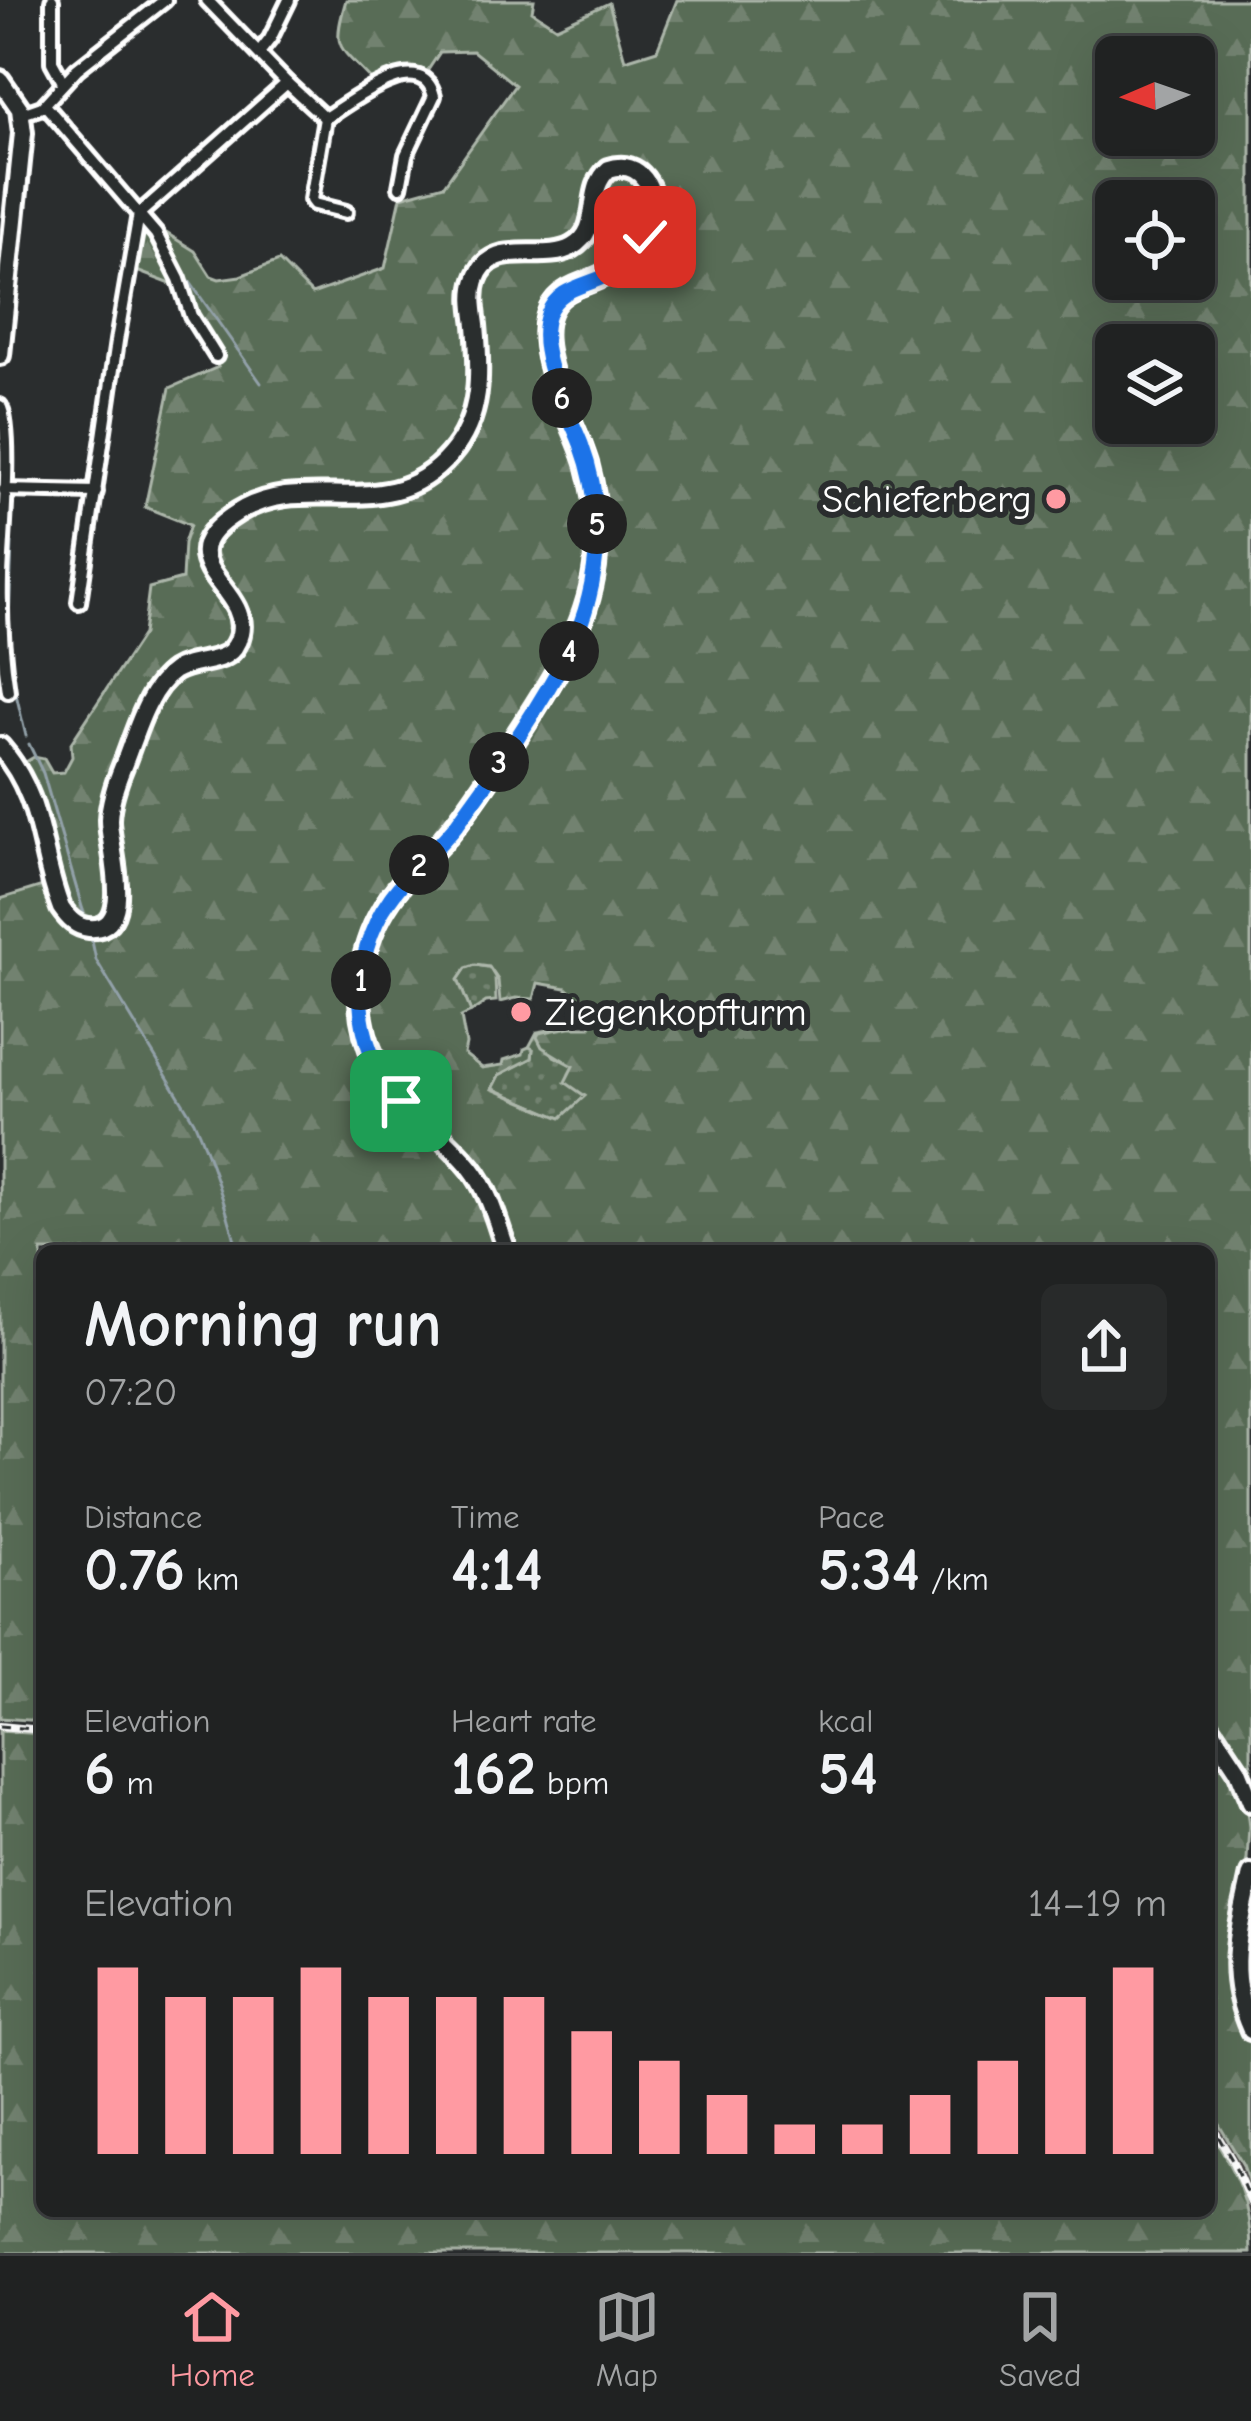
<!DOCTYPE html>
<meta charset="utf-8">
<style>
body{margin:0;font-family:"Comic Neue",sans-serif;background:#282a2a;color:#f1f3f6;height:100vh;display:flex;flex-direction:column;font-size:45px;white-space:nowrap}
*{box-sizing:border-box;margin:0}
p{font-size:39px;color:#a2a4a5}
.icon{flex:none;width:66px;height:66px;fill:none;stroke:currentColor;stroke-width:2;stroke-linecap:round;stroke-linejoin:round}
.map{position:relative;flex:1;overflow:hidden}
.details{position:absolute;left:36px;top:1245px;width:1179px;height:972px;display:flex;flex-direction:column;background:#202222;border-radius:18px;box-shadow:0 12px 48px #0002,0 0 0 3px #3d3f40}
.details>*{flex:none}
.needle{width:78px;rotate:268deg}
.controls{position:absolute;left:1095px;top:36px;display:grid;gap:24px}
.controls a{display:grid;place-items:center;width:120px;height:120px;border-radius:18px;background:#202222;box-shadow:0 12px 48px #0002,0 0 0 3px #3d3f40;font-size:60px}
.pin{position:absolute;display:grid;place-items:center;width:102px;height:102px;color:#fff;margin:-51px;border-radius:24px;box-shadow:0 6px 18px #0006}
.km{position:absolute;width:60px;height:60px;margin:-30px;border-radius:50%;background:#222;color:#fff;font-size:33px;line-height:60px;text-align:center}
.round{display:grid;place-items:center;flex:none;width:126px;height:126px;border-radius:18px;background:#282a2a}
.headline{display:flex;align-items:center;justify-content:space-between;height:204px;padding:0 48px}
h1{font-size:66px;font-weight:700;line-height:90px}
.stats{display:grid;grid-template-columns:repeat(3,1fr);gap:18px;height:204px;padding:12px 48px}
.stats div{display:grid;align-content:center}
.stats b{font-size:60px;font-weight:700}
.stats small{font-size:33px;font-weight:400}
.stats p{font-size:33px}
.chart{height:336px;padding:24px 48px}
.chart p{display:flex;justify-content:space-between}
.chart svg{width:100%;height:216px;margin-top:12px;stroke:#ff9aa2;stroke-width:6}
.dock{display:flex;justify-content:space-around;align-items:center;height:168px;border-top:3px solid #3d3f40;background:#202222;font-size:33px;color:#a2a4a5}
.dock a{display:grid;justify-items:center;gap:6px}
.dock .current{color:#ff9aa2}
.map>svg:first-child{display:block}
</style>
<div class="map">
<svg width="1251" height="2253" viewBox="0 0 1251 2253">
<defs>
<pattern id="grass-dots" width="8" height="8" patternUnits="userSpaceOnUse" patternTransform="scale(3)"><rect width="8" height="8" fill="#596c56"/><path d="M2 2h.1M6 6h.1" fill="none" stroke="#72826f" stroke-width="1.8" stroke-linecap="round"/></pattern>
<pattern id="forest-firs" width="22" height="20" patternUnits="userSpaceOnUse" patternTransform="scale(3)"><rect width="22" height="20" fill="#596c56"/><path d="M5 1l3.5 6h-7zM16 11l3.5 6h-7z" fill="#72826f"/></pattern>
</defs>
<rect width="100%" height="100%" fill="#2a2d2e"/>
<filter id="ink" filterUnits="userSpaceOnUse"><feTurbulence type="fractalNoise" baseFrequency=".00833" numOctaves="2"/><feDisplacementMap in="SourceGraphic" scale="24" xChannelSelector="R" yChannelSelector="G"/><feConvolveMatrix kernelMatrix="1 2 1 2 8 2 1 2 1" color-interpolation-filters="sRGB"/></filter>
<g filter="url(#ink)">
<polygon fill="#403d3c" points="1209,2108 1243,2165 1251,2189 1251,2218 1232,2168 1209,2129"/>
<g fill="url(#grass-dots)" stroke="#acb6aa" stroke-width="3">
<polygon points="475,965 489,967 495,977 496,1001 486,1002 471,1012 458,980 466,968"/>
<polygon points="555,1029 539,1033 554,1056 573,1066 586,1097 562,1119 492,1088 499,1075 532,1058 533,1049 529,1047 537,1032"/>
</g>
<g fill="url(#forest-firs)" stroke="#acb6aa" stroke-width="3" fill-rule="evenodd">
<path d="M346,0H534L532,11L556,27L609,3L625,60L657,50L677,0H1251V1780L1209,1715V1251H516C509,1233 504,1211 493,1196C447,1134 368,1081 368,997C368,927 413,881 453,830C483,792 511,754 538,714C554,691 571,668 582,642C592,618 605,574 602,549C600,533 594,517 591,502C583,467 574,432 566,397C561,374 551,349 555,326C562,280 662,289 657,208C657,196 658,183 651,173C645,163 632,157 620,157C576,157 597,209 578,232C551,266 494,224 471,270C466,281 468,293 468,305C470,349 478,395 456,435C451,445 441,453 432,461C387,504 326,478 271,491C259,493 250,500 239,506C229,512 217,517 209,525C163,575 254,603 228,642C215,662 181,653 164,669C148,683 108,779 107,800C105,831 110,864 111,896C110,906 107,915 97,919C60,933 52,840 45,817C39,799 30,781 22,764L34,757L44,759L52,773L64,772L72,757L71,743L143,634L149,588L182,579L184,543L190,525L145,507L170,388L218,367L176,286L134,270L140,234L158,228L195,251L211,276L219,279L240,276L279,261L312,294L385,268L401,197L444,185L515,85L473,51L440,52L424,76L407,72L373,82C339,45 331,51 346,0ZM1116,57H1194V135H1116ZM1116,201H1194V279H1116ZM1116,345H1194V423H1116ZM475,965L489,967L498,980L500,1002L516,998L534,999L538,983L566,988L591,1012L590,1027H570L539,1033L537,1037L542,1047L573,1066L565,1082L585,1096L561,1118L492,1089L499,1075L532,1058L533,1049L529,1047L524,1049L523,1054L504,1060L503,1065L482,1068L464,1054L466,1044L461,1017L471,1012L458,980L466,968Z"/>
<path d="M617,177L634,181C656,211 636,247 608,265C584,281 545,281 539,317C535,340 547,364 554,386C576,451 603,521 584,589C570,641 543,681 514,725C498,751 482,777 464,801C441,833 412,859 387,890C351,934 344,1000 363,1053C382,1105 421,1124 456,1162C479,1186 487,1221 499,1251H42V1721L0,1718V899L43,886L36,841H39C45,876 45,927 87,936L118,922C132,896 114,860 114,832C114,791 139,730 160,695C180,661 235,682 246,639C258,590 192,573 225,533C269,478 348,520 398,499C434,484 456,444 480,415L484,402L480,298C493,234 555,284 589,245C605,226 601,203 609,182Z"/>
<path d="M0,1731L42,1734V2211H1209V2129C1236,2174 1251,2200 1251,2253H0Z"/>
<polygon points="1209,1737 1225,1759 1246,1804 1249,1827 1247,1859 1234,1922 1238,2014 1251,2044 1251,2189 1243,2165 1209,2108"/>
</g>
<g fill="none" stroke-linecap="round" stroke-linejoin="round">
<g stroke="#92a1a9" stroke-width="3">
<polyline points="190,282 261,383"/>
<polyline points="8,648 12,543"/>
<polyline points="9,658 15,685"/>
<polyline points="16,694 26,736"/>
<polyline points="29,744 43,773 84,914"/>
<path d="M92,941L96,960L194,1121C212,1163 226,1207 238,1251"/>
</g>
<defs>
<g id="street">
<polyline points="52,0 52,62 63,82"/>
<polyline points="207,0 287,83 325,118"/>
<polyline points="259,53 270,39 289,0"/>
<polyline points="45,105 156,234 179,279 191,316 216,356"/>
<polyline points="22,114 42,107 77,69 165,0"/>
<path d="M346,212L314,204L311,200L325,118C348,104 421,45 434,96L406,155L400,187"/>
<polyline points="139,214 287,83"/>
<path d="M0,406C13,430 2,543 1,576C0,615 2,653 8,691"/>
<polyline points="4,490 96,492"/>
<polyline points="79,602 117,341 139,214"/>
</g>
<g id="primary">
<polyline points="0,80 20,109 23,133 0,355"/>
<path d="M0,747C45,799 38,849 61,908C68,918 76,927 89,928C138,932 108,845 109,819C110,800 116,783 123,766C135,737 146,690 174,671C197,656 232,669 240,634C251,586 157,562 238,512C309,469 387,528 450,455C483,417 480,371 476,325C474,310 471,294 476,280C491,236 541,264 572,247C604,229 584,190 609,169C640,158 658,190 652,218C650,229 643,241 636,250C619,271 599,277 575,287C507,316 576,421 588,467C597,500 599,533 595,567C586,632 550,684 515,738C495,769 475,800 453,828C438,848 419,863 403,882C367,923 351,980 365,1034C383,1100 432,1120 471,1168C490,1192 497,1223 507,1251"/>
<polyline points="1209,1726 1238,1770 1251,1802"/>
<path d="M1251,1874C1239,1932 1225,1973 1251,2030"/>
</g>
</defs>
<use href="#street" stroke="#fff" stroke-width="20"/>
<use href="#primary" stroke="#fff" stroke-width="26"/>
<use href="#street" stroke="#2a2d2e" stroke-width="10"/>
<use href="#primary" stroke="#2a2d2e" stroke-width="16"/>
<defs>
<g id="rail">
<polyline points="0,1726 42,1730"/>
<polyline points="1209,2121 1232,2160 1251,2203"/>
</g>
</defs>
<use href="#rail" stroke="#fff" stroke-width="8"/>
<use href="#rail" stroke="#2a2d2e" stroke-width="3" stroke-dasharray="9" stroke-linecap="butt"/>
</g>
</g>
<g fill="none" stroke-linecap="round" stroke-linejoin="round" filter="url(#ink)">
<defs>
<path id="route" d="M401,1101C350,1047 348,958 390,899C409,871 436,851 457,824C495,773 531,719 562,664C600,597 608,516 581,444C567,408 534,353 548,314C558,287 585,287 607,275C623,266 635,253 645,237"/>
</defs>
<use href="#route" stroke="#fff" stroke-width="24"/>
<use href="#route" stroke="#1a73e8" stroke-width="15"/>
</g>
<g fill="#ff9aa2" stroke="#2a2d2e" stroke-width="4.5">
<circle cx="1056" cy="499" r="12"/>
<circle cx="521" cy="1012" r="12"/>
</g>
<g text-anchor="middle" dominant-baseline="central" stroke-width="12" stroke-linejoin="round" paint-order="stroke">
<g font-size="39" fill="#fff" stroke="#2a2d2e" text-anchor="end">
<text x="1032" y="499">Schieferberg</text>
<text x="545" y="1012" text-anchor="start">Ziegenkopfturm</text>
</g>
</g>
</svg>
<div class="controls">
<a><svg class="needle" viewBox="-14 -14 28 28"><path d="M0-13l5 13h-10z" fill="#e53935"/><path d="M0 13l5-13h-10z" fill="#a2a4a5"/></svg></a>
<a><svg class="icon" aria-label="locate" viewBox="0 0 24 24"><circle cx="12" cy="12" r="6"/><path d="M12 2v4M12 18v4M2 12h4M18 12h4"/></svg></a>
<a><svg class="icon" aria-label="layers" viewBox="0 0 24 24"><path d="M12 4l9 5-9 5-9-5zM3 14l9 5 9-5"/></svg></a>
</div>
<div class="pin" style="left:401px;top:1101px;background:#1e9e55"><svg class="icon" aria-label="arrive" viewBox="0 0 24 24"><path d="M6 21V4h12l-3 4 3 4H6"/></svg></div>
<div class="pin" style="left:645px;top:237px;background:#d93025"><svg class="icon" aria-label="check" viewBox="0 0 24 24"><path d="M5 12l5 5 9-10"/></svg></div>
<b class="km" style="left:361px;top:980px">1</b>
<b class="km" style="left:419px;top:865px">2</b>
<b class="km" style="left:499px;top:762px">3</b>
<b class="km" style="left:569px;top:651px">4</b>
<b class="km" style="left:597px;top:524px">5</b>
<b class="km" style="left:562px;top:398px">6</b>
<section class="details">
<div class="headline"><div><h1>Morning run</h1><p>07:20</p></div><a class="round"><svg class="icon" aria-label="share" viewBox="0 0 24 24"><path d="M12 15V3M7 8l5-5 5 5M5 13v7h14v-7"/></svg></a></div>
<div class="stats">
<div><p>Distance</p><b>0.76<small> km</small></b></div>
<div><p>Time</p><b>4:14</b></div>
<div><p>Pace</p><b>5:34<small> /km</small></b></div>
</div>
<div class="stats">
<div><p>Elevation</p><b>6<small> m</small></b></div>
<div><p>Heart rate</p><b>162<small> bpm</small></b></div>
<div><p>kcal</p><b>54</b></div>
</div>
<div class="chart"><p><span>Elevation</span>14–19 m</p>
<svg viewBox="0 0 160 44" preserveAspectRatio="none"><path d="M5 44V6M15 44V12M25 44V12M35 44V6M45 44V12M55 44V12M65 44V12M75 44V19M85 44V25M95 44V32M105 44V38M115 44V38M125 44V32M135 44V25M145 44V12M155 44V6"/></svg>
</div>
</section>
</div>
<nav class="dock">
<a class="current"><svg class="icon" aria-label="home" viewBox="0 0 24 24"><path d="M3 11l9-7 9 7M6 9v11h12V9"/></svg>Home</a>
<a><svg class="icon" aria-label="map" viewBox="0 0 24 24"><path d="M3 6l6-2 6 2 6-2v14l-6 2-6-2-6 2zM9 4v14M15 6v14"/></svg>Map</a>
<a><svg class="icon" aria-label="saved" viewBox="0 0 24 24"><path d="M7 4h10v16l-5-4-5 4z"/></svg>Saved</a>
</nav>
